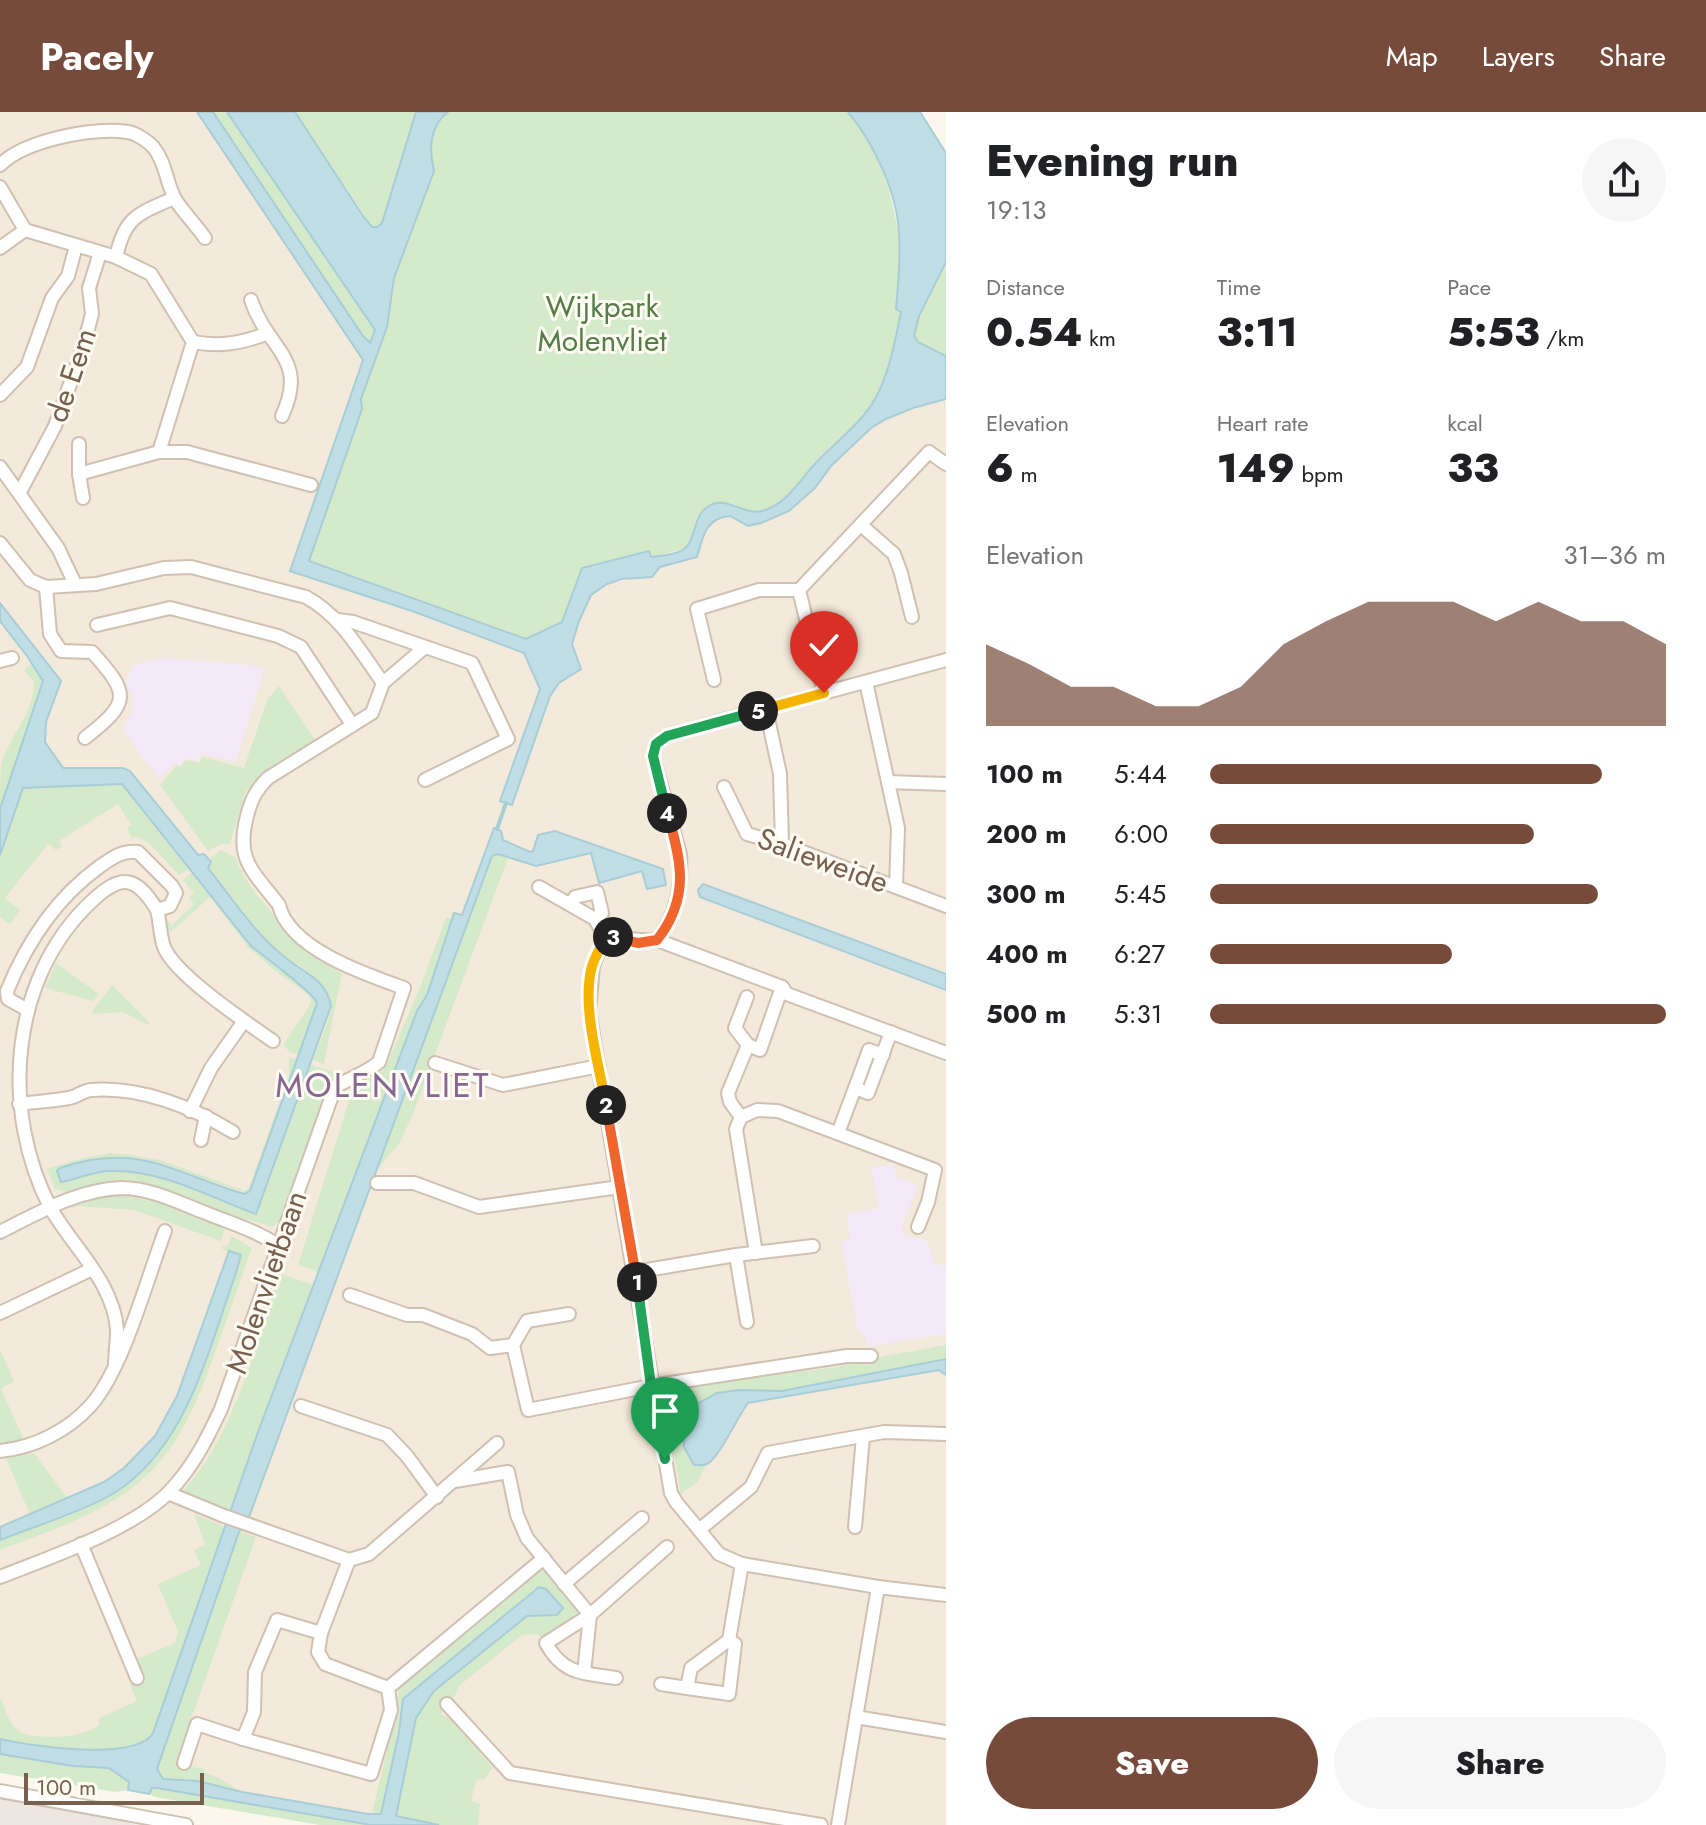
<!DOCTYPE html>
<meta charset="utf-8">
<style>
body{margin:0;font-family:Jost,sans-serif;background:#f6f6f6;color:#202124;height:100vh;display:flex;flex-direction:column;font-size:30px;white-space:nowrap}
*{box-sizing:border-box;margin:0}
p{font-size:26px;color:#757577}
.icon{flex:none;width:44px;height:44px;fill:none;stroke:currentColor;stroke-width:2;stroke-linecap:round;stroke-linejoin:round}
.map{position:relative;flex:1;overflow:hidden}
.drawer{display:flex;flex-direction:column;background:#fff;width:760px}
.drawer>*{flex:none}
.scale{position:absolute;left:24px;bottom:20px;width:180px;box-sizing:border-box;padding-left:8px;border:4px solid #78604f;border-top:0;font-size:22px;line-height:28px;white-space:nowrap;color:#78604f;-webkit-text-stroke:6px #fefbf3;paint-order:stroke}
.pin{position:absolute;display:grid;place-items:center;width:68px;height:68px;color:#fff;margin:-82px -34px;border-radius:50% 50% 50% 0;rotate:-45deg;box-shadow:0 0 8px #0007}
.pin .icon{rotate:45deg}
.km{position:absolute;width:40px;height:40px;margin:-20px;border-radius:50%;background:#222;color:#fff;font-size:22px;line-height:40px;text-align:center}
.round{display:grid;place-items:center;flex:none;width:84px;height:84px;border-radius:42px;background:#f6f6f6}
.headline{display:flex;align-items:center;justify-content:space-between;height:136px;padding:0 40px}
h1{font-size:44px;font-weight:800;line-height:60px}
.stats{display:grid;grid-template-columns:repeat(3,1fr);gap:12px;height:136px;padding:8px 40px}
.stats div{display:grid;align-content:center}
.stats b{font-size:40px;font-weight:800}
.stats small{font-size:22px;font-weight:400}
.stats p{font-size:22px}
.chart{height:224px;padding:16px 40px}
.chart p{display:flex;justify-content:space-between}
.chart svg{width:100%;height:144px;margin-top:8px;fill:#764b3b;opacity:.7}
.primary-button{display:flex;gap:16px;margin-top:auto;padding:16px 40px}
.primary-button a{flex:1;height:92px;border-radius:48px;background:#764b3b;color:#fff;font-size:32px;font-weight:800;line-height:92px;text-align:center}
.primary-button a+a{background:#f6f6f6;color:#202124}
ul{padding:0 40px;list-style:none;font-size:26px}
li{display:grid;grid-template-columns:128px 96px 1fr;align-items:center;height:60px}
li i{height:20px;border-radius:10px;background:#764b3b}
header{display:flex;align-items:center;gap:48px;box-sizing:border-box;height:112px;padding:0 40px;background:#764b3b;color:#fff}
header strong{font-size:38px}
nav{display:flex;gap:44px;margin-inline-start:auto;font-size:28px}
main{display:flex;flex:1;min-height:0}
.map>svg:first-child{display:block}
</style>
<header>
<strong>Pacely</strong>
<nav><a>Map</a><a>Layers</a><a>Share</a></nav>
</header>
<main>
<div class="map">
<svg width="946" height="1713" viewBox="0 0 946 1713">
<rect width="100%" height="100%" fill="#fcf7ed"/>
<polygon fill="#f4eadb" points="0,0 197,0 363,248 291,459 415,500 524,541 572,532 578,509 591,483 607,472 628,468 668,452 703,426 712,409 722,405 736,406 748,414 761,411 789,399 815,376 831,354 871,316 886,307 913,295 946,287 946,1713 341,1713 0,1646"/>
<polygon fill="#ece7e1" points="0,1683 138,1713 0,1713"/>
<g fill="#f4e9f9">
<polygon points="163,546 251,553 264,558 236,650 201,642 198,649 185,646 181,653 174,652 159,668 123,617 131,601 133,587 125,571 133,553"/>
<polygon points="893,1052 896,1065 918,1073 902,1114 904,1124 926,1127 935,1153 946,1153 946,1222 868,1234 864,1223 858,1219 841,1130 850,1127 847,1102 879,1096 871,1056"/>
</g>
<g fill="#d5eaca">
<polygon points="213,0 227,0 375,218 370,231 363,224"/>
<path d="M295,0H416L410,17L441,5L448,0H848C911,74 920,218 867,299C854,318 832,334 816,351C802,366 780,401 756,399C749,399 740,395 733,392L692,424L685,437L650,445L649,440L579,461L562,510L526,527L308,449L362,297L361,287L387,215L394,166L434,59L429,44L390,82L382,111L377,115H372Z"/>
<polygon points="946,150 946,244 918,230 914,224 919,204"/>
<path d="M32,552L43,569L42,575L0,697C0,683 0,666 1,652C9,625 34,601 34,570L24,558Z"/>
<polygon points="279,574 316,629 260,666 246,679 230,732 221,732 208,739 160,673 176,654 181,655 185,648 200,651 202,645 244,656 267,588"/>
<polygon points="122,671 190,756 179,763 149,731 135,724 132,727 127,716 131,713 118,692 59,729 62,734 56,738 48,732 5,786 20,798 10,812 0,805 0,743 23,676"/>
<path d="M221,738L236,746C247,783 309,841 342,862L324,952L313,948C319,930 335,902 329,884C324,866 289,849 274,837C248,814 229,782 208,755L211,750L209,747Z"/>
<polygon points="498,742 508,746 413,1002 399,1032 378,1056 492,744"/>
<polygon points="193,760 251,834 316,886 316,896 299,943 290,940 283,933 311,891 309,883 278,861 248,835 210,785 172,819 166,819 164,805 172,813 194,792 189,786 194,781 183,768"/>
<polygon points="446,805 452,807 427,883 417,899 318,1160 298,1153 354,972 379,962 387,952 421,873"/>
<polygon points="56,851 99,882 93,889 45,876"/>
<polygon points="112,873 149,910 148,913 123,900 92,902 92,899"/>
<path d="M289,945L298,948L250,1079L246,1081L141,1046C113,1043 86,1047 60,1056L79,1064L109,1059L152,1062L256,1102L311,953L346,964L284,1106L272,1115L124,1070L81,1076L66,1082L64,1079L55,1077L47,1057L83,1046L111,1041L125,1042L160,1048L245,1079L249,1075L289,963Z"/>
<path d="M103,1084C147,1081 185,1101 225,1116L221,1129L134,1098L78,1094L72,1096L70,1093Z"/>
<path d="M232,1124L252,1136C240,1169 229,1202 217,1235C195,1296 176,1349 118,1386C82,1409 40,1422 0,1438V1428L107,1385L170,1324L199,1261L241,1144L222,1137L223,1134L227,1135Z"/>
<path d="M279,1161L314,1173L230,1399L180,1382C229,1333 260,1228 279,1161Z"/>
<polygon points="946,1233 946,1247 782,1279 739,1278 717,1281 684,1310 684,1335 700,1353 706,1352 698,1370 681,1382 666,1297 665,1285 670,1279 785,1260 817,1258 860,1251 862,1244 869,1247"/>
<polygon points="0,1238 14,1269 1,1277 25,1330 2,1334 0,1328"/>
<polygon points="34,1341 68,1387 30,1402 6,1347"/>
<path d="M194,1402L226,1415L151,1626C120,1648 36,1635 0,1627V1586C5,1595 9,1613 19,1619C36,1629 84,1626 99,1613V1606L137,1589L130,1573L145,1567L137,1547L175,1531L178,1520L158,1472L201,1453L194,1438L205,1433Z"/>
<polygon points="239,1420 256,1425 175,1652 204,1657 204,1660 217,1665 242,1680 198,1669 163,1667 157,1657"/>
<polygon points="543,1455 579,1499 546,1527 536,1522 522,1523 459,1574 452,1590 442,1593 442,1603 449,1606 493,1656 484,1667 476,1668 471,1689 480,1692 478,1713 439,1713 396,1705 416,1606 423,1592 434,1579 527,1504 552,1504 543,1475 539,1475 403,1587 384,1695 381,1702 372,1700 394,1610 399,1575"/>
<polygon points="0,1642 73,1654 109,1656 129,1670 128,1678 115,1680 0,1661"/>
<polygon points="152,1676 157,1676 371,1713 320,1713 155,1685 149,1682"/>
</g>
<g fill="#c1dee6" stroke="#a7cdd7" stroke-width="2">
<path d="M197,0H213L363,224L370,231L375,218L227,0H295L363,104L372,115H377L382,111L416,0H448C429,14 429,39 434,59L394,166L387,215L361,287L362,297L309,449L526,527L562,510L582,456L649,439L651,445C660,444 672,443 681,439C698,430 691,404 709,394C727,383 744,404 762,399C784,393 798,372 812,355C828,337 848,322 864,303C887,276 894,234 901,200L896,197C898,172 901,147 899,121C897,81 874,31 848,0H920L946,41V150L919,204L914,224L918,230L946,244V287L913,296L886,307L871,316L831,354L815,376L789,399L761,411L748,414L730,404C705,406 703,425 697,445L660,455L652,465L622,467L607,472L591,483L579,509L572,532L581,557L559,571L550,584L512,693L500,689L540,577L524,541L415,500L290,459L363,248Z"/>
<path d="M0,491L61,569L46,610L45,630L63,656H123L130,659L198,743L204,742L211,750L208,756C234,789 257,825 291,850C309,863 327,870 331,894L256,1102C209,1085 161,1057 109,1059C92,1060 77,1067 61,1070L57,1059L60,1056C138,1029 173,1061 244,1082L250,1079L317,891C313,880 265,845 251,834L122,672L23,676L0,743V697L43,569L27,544L0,509Z"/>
<path d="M494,716L501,719L503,728L530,740L533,739L538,723L555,719L663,757L666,773L647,777L642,759L599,771L591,741L536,754L498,742L492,744L249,1405L239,1420L157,1657L163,1667L198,1669L242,1680L368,1702H381L399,1620L403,1587L539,1475L546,1477L563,1496L557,1503L527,1504L434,1579L416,1606L396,1704L439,1713H371L157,1676H152L149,1682L128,1678L129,1670L109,1656L73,1654L0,1642V1627C30,1634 136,1650 153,1621L258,1320L417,899L427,883L454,801L462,803Z"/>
<polygon points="703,772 946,862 946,878 700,785 698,778"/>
<path d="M229,1139L241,1143L235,1164C207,1241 186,1340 109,1384C76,1402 35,1414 0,1428V1415L104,1370L124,1356L155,1324L177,1284Z"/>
<path d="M946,1247V1263L939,1258L748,1291C738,1304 719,1346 707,1352C703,1354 698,1353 694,1353L684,1335V1310L690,1296L717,1281L739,1278L782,1279Z"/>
</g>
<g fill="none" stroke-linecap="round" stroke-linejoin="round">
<polyline stroke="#a7cdd7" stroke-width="4" points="497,717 506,691"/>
<defs>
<g id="minor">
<path d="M0,53C25,28 93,15 128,20C136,21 149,30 154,36C166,51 166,70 175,87C183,100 196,113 205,126"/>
<polyline points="0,75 25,118 116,145 151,162 193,230 159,340 79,362 83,386"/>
<polyline points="0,136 25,118"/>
<path d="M116,145C125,104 138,102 174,86"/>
<path d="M251,188C268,239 309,246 282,304"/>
<path d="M193,230C220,235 241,231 266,222"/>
<polyline points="0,283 27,255 52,186 68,164 76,134"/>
<polyline points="79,332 79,362"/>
<polyline points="159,340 187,340 311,373"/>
<polyline points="0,355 58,436 75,472"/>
<polyline points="20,380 55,314 83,236 92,202 89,176 100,141"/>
<polyline points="861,413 894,442 901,461 912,505"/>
<path d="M0,431L30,468L46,475L96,472L164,456L191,455L306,485C341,504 360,539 383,571"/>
<path d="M46,475L50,522L61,539L92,540C130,582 131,590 85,626"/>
<polyline points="338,508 353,510 472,551 508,627 425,668"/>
<polyline points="97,513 170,496 278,524 301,535 351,611"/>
<polyline points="0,549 12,546"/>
<polyline points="714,568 697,497 759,478 799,478"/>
<polyline points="866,570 898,716 896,775"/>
<polyline points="824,581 799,478 929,340 946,352"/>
<polyline points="766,597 780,662 782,732"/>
<polyline points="888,670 946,672"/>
<polyline points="724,675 747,722 782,732 946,794"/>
<polyline points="539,775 595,807 605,825"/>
<polyline points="571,792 575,785 597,780 602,801 595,807"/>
<path d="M157,798C160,809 160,824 164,835C175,863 247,911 273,929"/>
<path d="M657,828C677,802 682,775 680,742L653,644L656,632L667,624L727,607L946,548"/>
<polyline points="747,885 735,916 748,933 760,938 782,875"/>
<path d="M26,897L8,887L7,879C27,830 55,787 99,755C112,746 122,738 138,740L172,774L176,781L170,794L157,798C136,763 121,762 92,789C9,866 0,1000 51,1097C73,1135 114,1171 117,1218C117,1230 115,1242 115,1254"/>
<path d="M946,941L787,882L782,875L657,828C639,830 623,824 605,825L593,854L589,899L671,1381L676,1390L719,1442L742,1452L878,1475L946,1483"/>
<polyline points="435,951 503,973 599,954"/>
<polyline points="855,976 869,938 883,943"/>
<path d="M19,992C35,990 52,989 69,986C77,985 82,979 91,978C140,974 192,995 233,1020"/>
<polyline points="190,999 211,956 244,909"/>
<polyline points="741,1005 730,990 728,981 748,933"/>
<polyline points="838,1021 855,976 868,981 891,920"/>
<polyline points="201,1028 206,1004"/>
<polyline points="377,1071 414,1071 479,1095 619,1075"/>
<path d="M0,1120C38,1101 79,1077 122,1076C150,1076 180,1091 206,1101C231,1111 257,1119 279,1134"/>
<polyline points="756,1141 736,1017 741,1005 757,998 778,999 935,1058 928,1090 918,1115"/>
<polyline points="736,1143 747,1210"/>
<polyline points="635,1160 736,1143 813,1134"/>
<polyline points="350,1183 407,1203 423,1203 472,1222 490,1236 513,1233 527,1209 569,1202"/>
<polyline points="0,1201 92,1157"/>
<polyline points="513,1233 528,1298 651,1274 847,1244 871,1244"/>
<polyline points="301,1294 387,1323 407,1344 437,1385"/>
<path d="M0,1339C33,1336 68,1319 91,1293C123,1257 147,1167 165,1119"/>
<polyline points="455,1369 508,1360 517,1403 527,1426 590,1503 584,1561"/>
<polyline points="168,1381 224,1404 349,1448 369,1442 497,1331"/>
<polyline points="855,1415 863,1325"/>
<polyline points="699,1418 751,1375 768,1341 884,1320 946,1322"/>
<polyline points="81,1432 137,1566"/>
<path d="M0,1465C50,1445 132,1418 169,1380C193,1355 207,1327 221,1297L335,975C350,966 366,961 379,950L404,876C367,863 289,837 279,793C254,760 235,749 247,704C251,688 256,678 268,666L372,601L383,571L424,536"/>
<polyline points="564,1472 642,1406"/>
<polyline points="321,1521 349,1448"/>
<path d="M616,1566C584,1561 563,1563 546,1531L590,1503L667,1435"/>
<polyline points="661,1572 687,1576 691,1556 729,1528"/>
<polyline points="388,1576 325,1552 318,1540 321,1521 277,1508 255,1560 254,1600 243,1627 371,1662 391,1598 388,1576 544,1446"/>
<polyline points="687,1576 729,1582 735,1532 729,1528 742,1452"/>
<polyline points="447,1592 510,1661 821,1713"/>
<polyline points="856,1605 946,1620"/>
<polyline points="184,1651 197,1612 243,1627"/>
<polyline points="0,1679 186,1713"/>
<polyline points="838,1713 878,1475"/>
</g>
</defs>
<use href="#minor" stroke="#cfc0b1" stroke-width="16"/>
<use href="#minor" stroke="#fff" stroke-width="12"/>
</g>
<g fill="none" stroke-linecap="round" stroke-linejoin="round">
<defs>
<polyline id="split-1" points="637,1170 651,1274 665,1347"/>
<polyline id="split-2" points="606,993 637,1170"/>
<path id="split-3" d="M606,993C599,952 581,894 592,854C595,845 601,835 605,825H613"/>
<path id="split-4" d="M613,825L638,831L657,828C690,786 682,749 667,701"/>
<polyline id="split-5" points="667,701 653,644 656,632 667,624 758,599"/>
<polyline id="split-6" points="758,599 824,581"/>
</defs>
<use href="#split-1" stroke="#fff" stroke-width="16"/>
<use href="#split-2" stroke="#fff" stroke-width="16"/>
<use href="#split-3" stroke="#fff" stroke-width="16"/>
<use href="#split-4" stroke="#fff" stroke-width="16"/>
<use href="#split-5" stroke="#fff" stroke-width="16"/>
<use href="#split-6" stroke="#fff" stroke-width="16"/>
<use href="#split-1" stroke="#22a559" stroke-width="10"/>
<use href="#split-2" stroke="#f0652b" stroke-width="10"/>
<use href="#split-3" stroke="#f5b400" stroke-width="10"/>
<use href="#split-4" stroke="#f0652b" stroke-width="10"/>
<use href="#split-5" stroke="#22a559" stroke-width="10"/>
<use href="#split-6" stroke="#f5b400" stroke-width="10"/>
</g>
<g text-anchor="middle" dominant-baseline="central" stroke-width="6" stroke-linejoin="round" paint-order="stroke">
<g font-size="30" fill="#547d47" stroke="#fefbf3">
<text x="602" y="194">Wijkpark<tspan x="602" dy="34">Molenvliet</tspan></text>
</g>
<g font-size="30" fill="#78604f" stroke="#fefbf3">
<text transform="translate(71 263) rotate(-71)">de Eem</text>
<text transform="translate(823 748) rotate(20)">Salieweide</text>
<text transform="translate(266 1170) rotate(-71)">Molenvlietbaan</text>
</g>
<g font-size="34" letter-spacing="2" fill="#876792" stroke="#fefbf3">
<text x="383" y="973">MOLENVLIET</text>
</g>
</g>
</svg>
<div class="scale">100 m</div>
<div class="pin" style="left:665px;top:1347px;background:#1e9e55"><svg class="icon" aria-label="arrive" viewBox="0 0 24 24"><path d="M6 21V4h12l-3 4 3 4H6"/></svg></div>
<div class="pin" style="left:824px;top:581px;background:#d93025"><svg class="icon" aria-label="check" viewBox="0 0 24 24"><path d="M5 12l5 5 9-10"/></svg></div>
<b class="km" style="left:637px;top:1170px">1</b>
<b class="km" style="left:606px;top:993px">2</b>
<b class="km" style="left:613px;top:825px">3</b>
<b class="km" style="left:667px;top:701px">4</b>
<b class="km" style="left:758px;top:599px">5</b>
</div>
<section class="drawer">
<div class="headline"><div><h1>Evening run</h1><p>19:13</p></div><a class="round"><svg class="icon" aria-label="share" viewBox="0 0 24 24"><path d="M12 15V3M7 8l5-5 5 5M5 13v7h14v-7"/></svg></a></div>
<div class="stats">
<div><p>Distance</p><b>0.54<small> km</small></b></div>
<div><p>Time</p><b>3:11</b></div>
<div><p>Pace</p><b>5:53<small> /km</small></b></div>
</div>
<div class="stats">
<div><p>Elevation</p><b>6<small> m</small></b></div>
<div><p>Heart rate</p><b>149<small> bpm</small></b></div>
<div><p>kcal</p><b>33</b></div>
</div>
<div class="chart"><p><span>Elevation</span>31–36 m</p>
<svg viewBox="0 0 160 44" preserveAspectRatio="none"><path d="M0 44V19L10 25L20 32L30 32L40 38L50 38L60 32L70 19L80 12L90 6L100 6L110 6L120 12L130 6L140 12L150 12L160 19V44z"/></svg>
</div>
<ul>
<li><b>100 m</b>5:44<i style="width:86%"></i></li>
<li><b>200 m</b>6:00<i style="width:71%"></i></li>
<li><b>300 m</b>5:45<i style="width:85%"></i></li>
<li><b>400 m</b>6:27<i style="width:53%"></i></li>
<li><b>500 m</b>5:31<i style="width:100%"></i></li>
</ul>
<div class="primary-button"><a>Save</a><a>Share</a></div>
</section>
</main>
